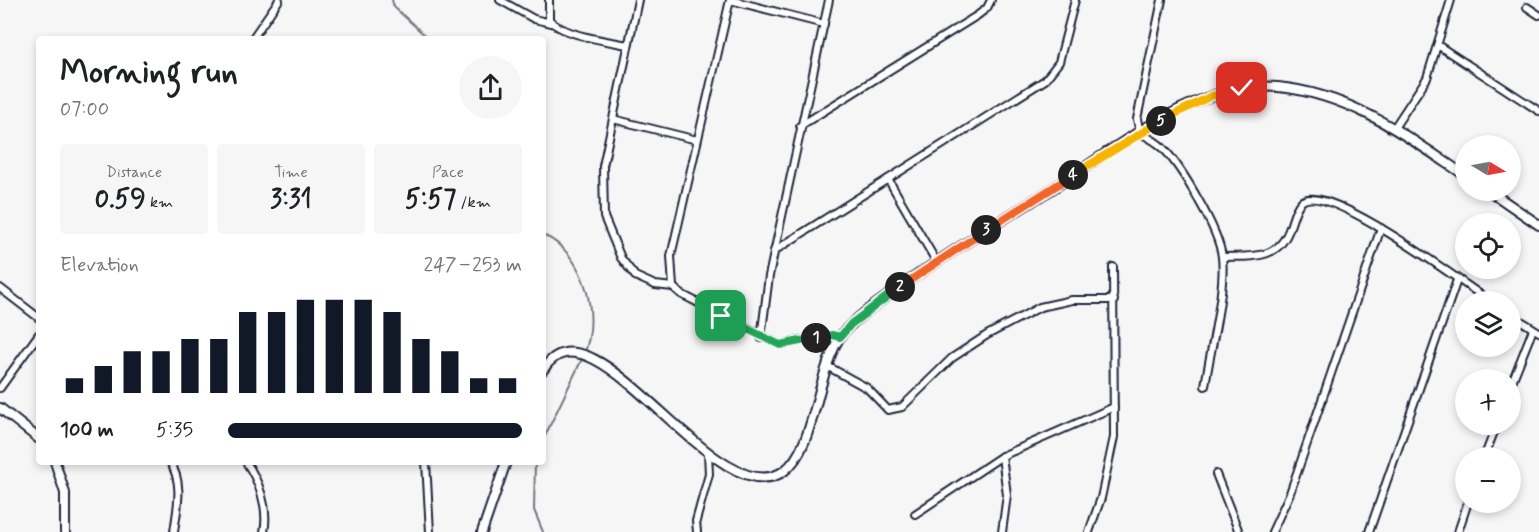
<!DOCTYPE html>
<meta charset="utf-8">
<style>
body{margin:0;font-family:Mynerve,sans-serif;background:#f6f6f6;color:#202124;height:100vh;display:flex;flex-direction:column;font-size:22px;white-space:nowrap}
*{box-sizing:border-box;margin:0}
p{font-size:20px;color:#757577}
.icon{flex:none;width:33px;height:33px;fill:none;stroke:currentColor;stroke-width:2;stroke-linecap:round;stroke-linejoin:round}
.map{position:relative;flex:1;overflow:hidden}
.side{position:absolute;left:36px;top:36px;width:510px;height:429px;display:flex;flex-direction:column;background:#fff;border-radius:6px;box-shadow:0 3px 9px #0003}
.side>*{flex:none}
.needle{width:39px;rotate:100deg}
.fabs{position:absolute;left:1455px;top:135px;display:grid;gap:12px}
.fabs a{display:grid;place-items:center;width:66px;height:66px;border-radius:50%;background:#fff;box-shadow:0 3px 9px #0003;font-size:30px}
.pin{position:absolute;display:grid;place-items:center;width:51px;height:51px;color:#fff;margin:-26px;border-radius:12px;box-shadow:0 3px 9px #0006}
.km{position:absolute;width:30px;height:30px;margin:-15px;border-radius:50%;background:#222;color:#fff;font-size:16px;line-height:30px;text-align:center}
.round{display:grid;place-items:center;flex:none;width:63px;height:63px;border-radius:32px;background:#f6f6f6}
.summary{display:flex;align-items:center;justify-content:space-between;height:102px;padding:0 24px}
h1{font-size:33px;font-weight:700;line-height:45px}
.metrics{display:grid;grid-template-columns:repeat(3,1fr);gap:9px;height:102px;padding:6px 24px}
.metrics div{display:grid;align-content:center;border-radius:6px;background:#f6f6f6;text-align:center}
.metrics b{font-size:26px;font-weight:700}
.metrics small{font-size:16px;font-weight:400}
.metrics p{font-size:16px}
.chart{height:168px;padding:12px 24px}
.chart p{display:flex;justify-content:space-between}
.chart svg{width:100%;height:108px;margin-top:6px;stroke:#111827;stroke-width:6}
ul{padding:0 24px;list-style:none;font-size:20px}
li{display:grid;grid-template-columns:96px 72px 1fr;align-items:center;height:45px}
li i{height:15px;border-radius:8px;background:#111827}
.map>svg:first-child{display:block}
</style>
<div class="map">
<svg width="1539" height="532" viewBox="0 0 1539 532">
<rect width="100%" height="100%" fill="#f6f6f7"/>
<filter id="ink" filterUnits="userSpaceOnUse"><feTurbulence type="fractalNoise" baseFrequency=".0167" numOctaves="2"/><feDisplacementMap in="SourceGraphic" scale="12" xChannelSelector="R" yChannelSelector="G"/><feConvolveMatrix kernelMatrix="1 2 1 2 8 2 1 2 1" color-interpolation-filters="sRGB"/></filter>
<g filter="url(#ink)">
<g fill="none" stroke-linecap="round" stroke-linejoin="round">
<g stroke="#767685" stroke-width="2">
<polyline points="392,0 394,7 429,39"/>
<path d="M543,235C584,252 601,315 584,354"/>
<polyline points="543,440 582,359"/>
<polyline points="535,462 534,510 543,532"/>
</g>
<defs>
<g id="minor">
<polyline points="500,0 534,19 551,23"/>
<path d="M549,0V19C560,35 608,41 628,45"/>
<polyline points="638,0 603,166 604,217 621,258 635,276 655,285 673,287"/>
<polyline points="730,0 671,256 673,287 681,294 780,345 823,336 841,337"/>
<polyline points="730,0 824,24"/>
<path d="M1162,0L1137,119L1140,133C1148,137 1156,141 1163,148C1182,168 1219,230 1222,257C1226,289 1210,351 1205,386"/>
<polyline points="1527,7 1539,15"/>
<polyline points="252,39 279,0"/>
<polyline points="1439,46 1539,111"/>
<polyline points="613,119 697,140"/>
<polyline points="800,126 978,15 987,8 991,0"/>
<polyline points="1394,128 1427,78 1451,0"/>
<polyline points="888,179 936,261"/>
<polyline points="774,251 1045,80 1059,62 1075,0"/>
<path d="M1222,257C1252,256 1279,261 1290,227C1293,219 1295,208 1301,202C1325,179 1464,284 1491,302"/>
<polyline points="0,288 39,318"/>
<polyline points="1510,314 1539,332"/>
<polyline points="761,338 769,276 829,0"/>
<polyline points="827,366 867,388 888,410 902,407 952,358 987,335 1040,307 1072,300 1114,300"/>
<polyline points="1510,387 1533,329"/>
<polyline points="0,388 39,334"/>
<polyline points="1484,458 1497,424"/>
<path d="M170,462C184,484 177,508 174,532"/>
<path d="M246,462C259,481 269,508 264,532"/>
<polyline points="426,462 430,532"/>
<polyline points="1216,474 1239,532"/>
<polyline points="915,514 1002,456 1114,407"/>
<polyline points="697,532 696,521 709,474 708,453"/>
<polyline points="1002,532 1007,495 1002,456"/>
<polyline points="1089,532 1101,498 1114,437 1113,267"/>
<polyline points="1272,532 1290,493 1381,228"/>
<polyline points="1369,532 1457,280"/>
<polyline points="1458,532 1468,502"/>
</g>
<g id="tertiary">
<polyline points="1488,190 1539,225"/>
<path d="M543,370C593,289 717,519 784,471C817,447 816,367 843,333C858,315 879,303 897,289C945,255 994,225 1044,194C1097,161 1150,118 1209,97C1230,89 1256,85 1278,87C1351,94 1407,136 1466,176"/>
<polyline points="0,408 39,439"/>
<polyline points="55,462 65,493 65,532"/>
<polyline points="482,532 506,462"/>
</g>
</defs>
<use href="#minor" stroke="#22223b" stroke-width="10"/>
<use href="#tertiary" stroke="#22223b" stroke-width="12"/>
<use href="#minor" stroke="#fff" stroke-width="6"/>
<use href="#tertiary" stroke="#fff" stroke-width="8"/>
</g>
</g>
<g fill="none" stroke-linecap="round" stroke-linejoin="round" filter="url(#ink)">
<defs>
<polyline id="split-1" points="721,316 780,345 816,338"/>
<polyline id="split-2" points="816,338 832,335 840,337 851,324 900,287"/>
<polyline id="split-3" points="900,287 986,230"/>
<polyline id="split-4" points="986,230 1073,175"/>
<polyline id="split-5" points="1073,175 1161,121"/>
<polyline id="split-6" points="1161,121 1211,96 1242,88"/>
</defs>
<use href="#split-1" stroke="#fff" stroke-width="12"/>
<use href="#split-2" stroke="#fff" stroke-width="12"/>
<use href="#split-3" stroke="#fff" stroke-width="12"/>
<use href="#split-4" stroke="#fff" stroke-width="12"/>
<use href="#split-5" stroke="#fff" stroke-width="12"/>
<use href="#split-6" stroke="#fff" stroke-width="12"/>
<use href="#split-1" stroke="#22a559" stroke-width="8"/>
<use href="#split-2" stroke="#22a559" stroke-width="8"/>
<use href="#split-3" stroke="#f0652b" stroke-width="8"/>
<use href="#split-4" stroke="#f0652b" stroke-width="8"/>
<use href="#split-5" stroke="#f5b400" stroke-width="8"/>
<use href="#split-6" stroke="#f5b400" stroke-width="8"/>
</g>
</svg>
<div class="fabs">
<a><svg class="needle" viewBox="-14 -14 28 28"><path d="M0-13l5 13h-10z" fill="#e53935"/><path d="M0 13l5-13h-10z" fill="#757577"/></svg></a>
<a><svg class="icon" aria-label="locate" viewBox="0 0 24 24"><circle cx="12" cy="12" r="6"/><path d="M12 2v4M12 18v4M2 12h4M18 12h4"/></svg></a>
<a><svg class="icon" aria-label="layers" viewBox="0 0 24 24"><path d="M12 4l9 5-9 5-9-5zM3 14l9 5 9-5"/></svg></a>
<a>+</a>
<a>−</a>
</div>
<div class="pin" style="left:721px;top:316px;background:#1e9e55"><svg class="icon" aria-label="arrive" viewBox="0 0 24 24"><path d="M6 21V4h12l-3 4 3 4H6"/></svg></div>
<div class="pin" style="left:1242px;top:88px;background:#d93025"><svg class="icon" aria-label="check" viewBox="0 0 24 24"><path d="M5 12l5 5 9-10"/></svg></div>
<b class="km" style="left:816px;top:338px">1</b>
<b class="km" style="left:900px;top:287px">2</b>
<b class="km" style="left:986px;top:230px">3</b>
<b class="km" style="left:1073px;top:175px">4</b>
<b class="km" style="left:1161px;top:121px">5</b>
<section class="side">
<div class="summary"><div><h1>Morning run</h1><p>07:00</p></div><a class="round"><svg class="icon" aria-label="share" viewBox="0 0 24 24"><path d="M12 15V3M7 8l5-5 5 5M5 13v7h14v-7"/></svg></a></div>
<div class="metrics">
<div><p>Distance</p><b>0.59<small> km</small></b></div>
<div><p>Time</p><b>3:31</b></div>
<div><p>Pace</p><b>5:57<small> /km</small></b></div>
</div>
<div class="chart"><p><span>Elevation</span>247–253 m</p>
<svg viewBox="0 0 160 44" preserveAspectRatio="none"><path d="M5 44V38M15 44V33M25 44V27M35 44V27M45 44V22M55 44V22M65 44V11M75 44V11M85 44V6M95 44V6M105 44V6M115 44V11M125 44V22M135 44V27M145 44V38M155 44V38"/></svg>
</div>
<ul>
<li><b>100 m</b>5:35<i style="width:100%"></i></li>
</ul>
</section>
</div>
